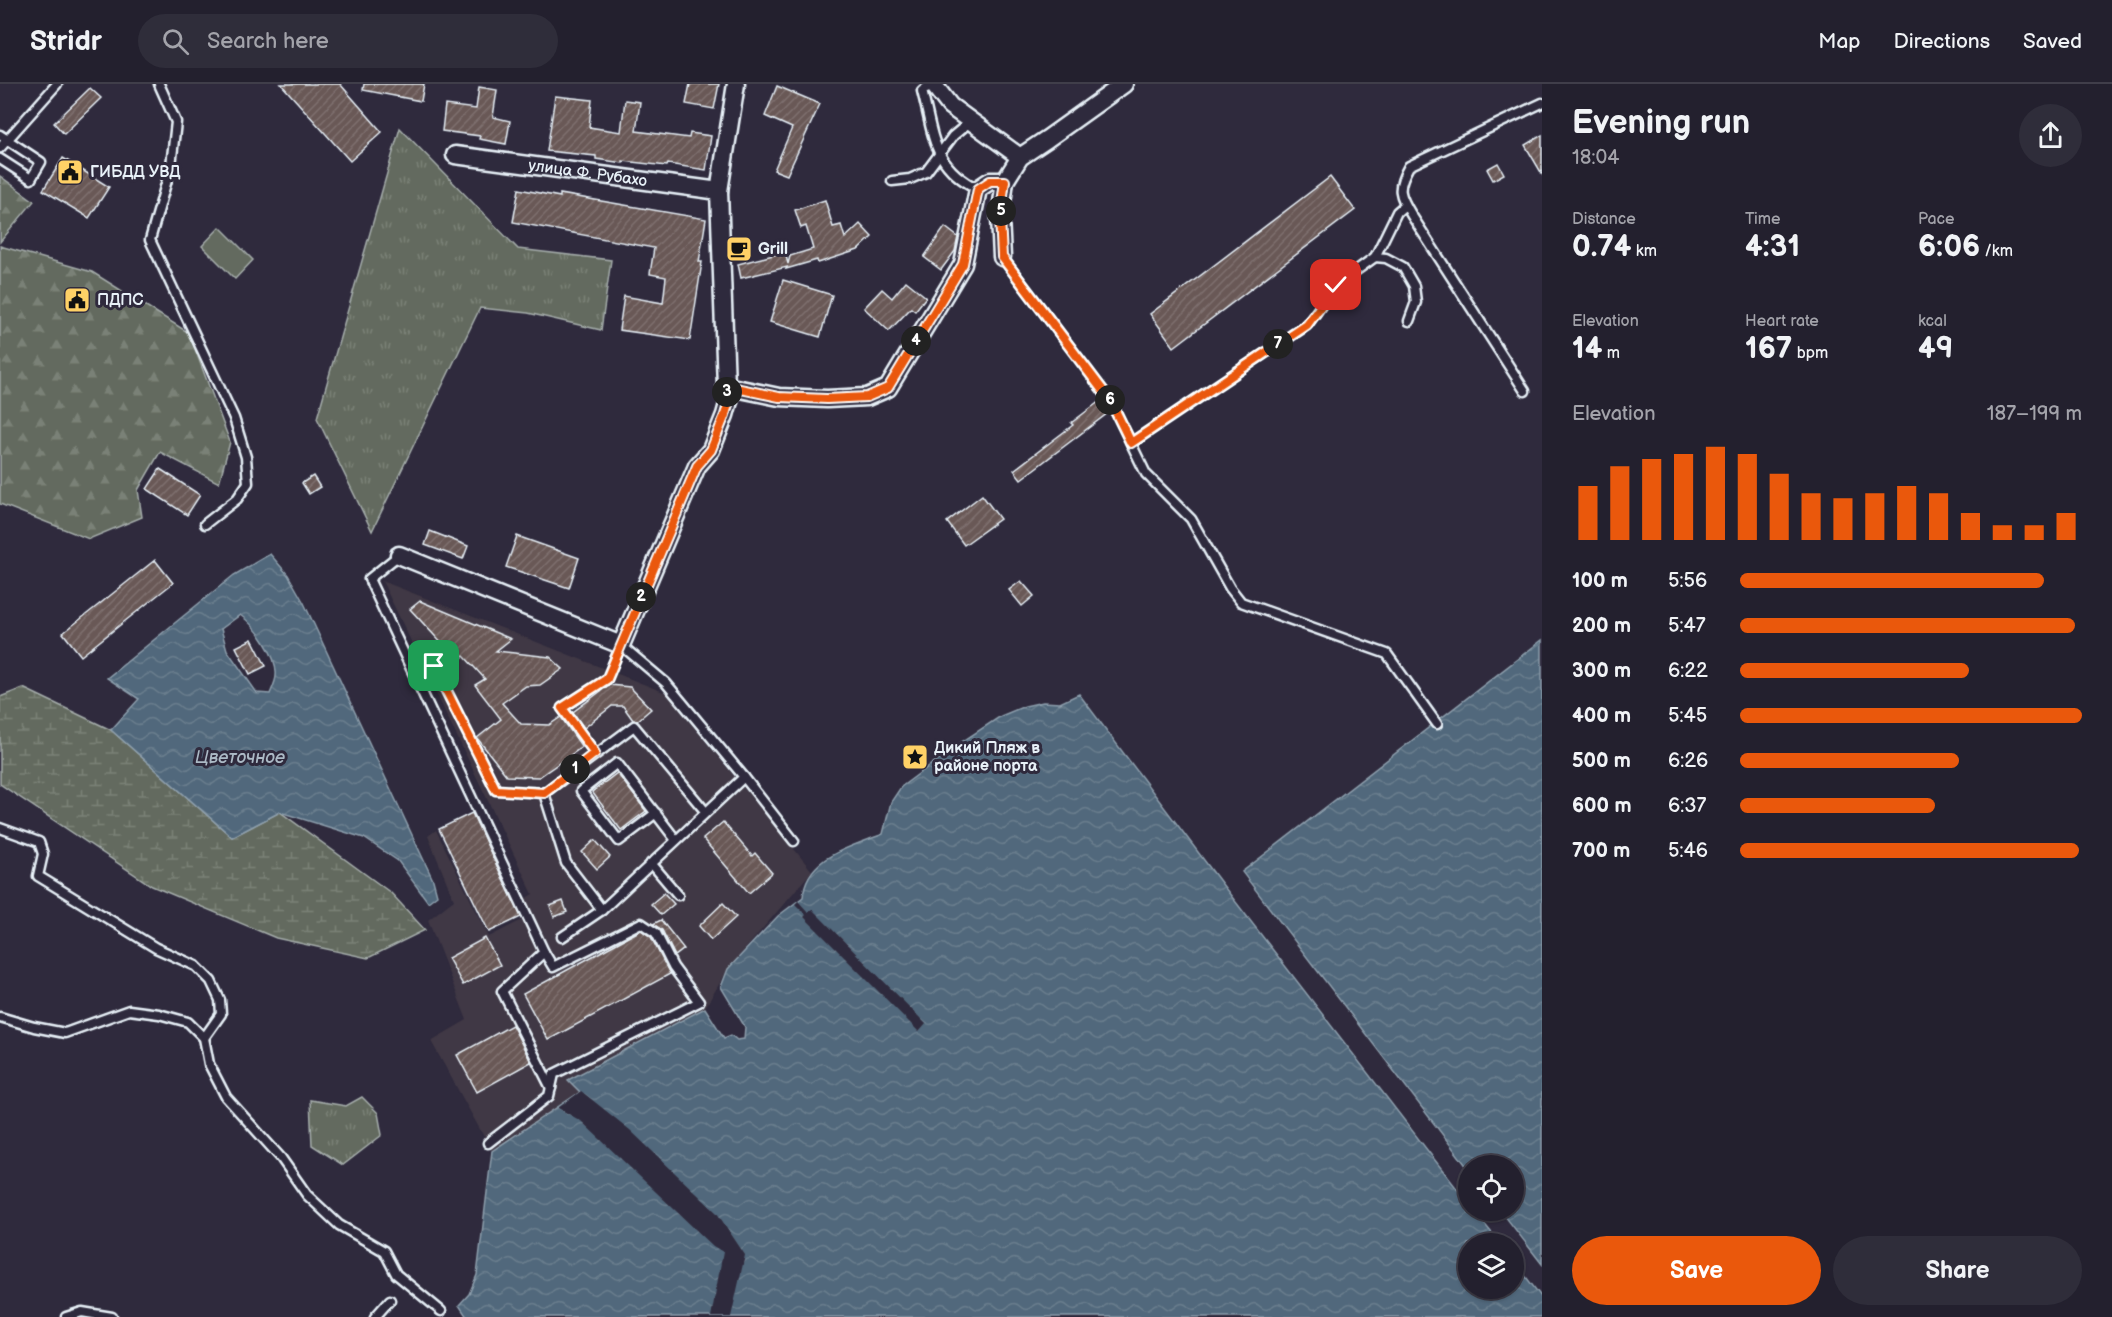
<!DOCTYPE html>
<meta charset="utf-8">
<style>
body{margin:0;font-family:"Balsamiq Sans",sans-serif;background:#2f2d3a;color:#f1f3f6;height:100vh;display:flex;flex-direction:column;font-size:22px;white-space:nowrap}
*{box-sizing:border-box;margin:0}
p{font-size:20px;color:#a3a3aa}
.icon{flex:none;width:33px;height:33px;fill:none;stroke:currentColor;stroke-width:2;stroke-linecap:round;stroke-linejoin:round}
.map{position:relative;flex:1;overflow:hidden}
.sheet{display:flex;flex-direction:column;background:#23202e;width:570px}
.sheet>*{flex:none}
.buttons{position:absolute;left:1458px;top:1071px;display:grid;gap:12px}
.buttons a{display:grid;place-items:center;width:66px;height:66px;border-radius:50%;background:#23202e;box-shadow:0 2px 4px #0004,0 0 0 2px #403e4a;font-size:30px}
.pin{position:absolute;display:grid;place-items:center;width:51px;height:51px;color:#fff;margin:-26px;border-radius:12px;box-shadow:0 3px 9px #0006}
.km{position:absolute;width:30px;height:30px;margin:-15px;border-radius:50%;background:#222;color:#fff;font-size:16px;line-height:30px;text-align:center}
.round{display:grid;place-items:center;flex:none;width:63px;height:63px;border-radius:32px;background:#2f2d3a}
.headline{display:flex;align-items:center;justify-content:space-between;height:102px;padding:0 30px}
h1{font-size:33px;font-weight:700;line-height:45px}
.stats{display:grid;grid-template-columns:repeat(3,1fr);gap:9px;height:102px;padding:6px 30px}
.stats div{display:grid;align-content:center}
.stats b{font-size:30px;font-weight:700}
.stats small{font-size:16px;font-weight:400}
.stats p{font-size:16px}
.chart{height:168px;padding:12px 30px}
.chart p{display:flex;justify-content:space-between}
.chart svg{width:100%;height:108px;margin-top:6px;stroke:#ea580c;stroke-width:6}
.cta{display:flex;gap:12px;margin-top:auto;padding:12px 30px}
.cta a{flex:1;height:69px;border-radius:36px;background:#ea580c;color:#fff;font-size:24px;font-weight:700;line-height:69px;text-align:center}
.cta a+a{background:#2f2d3a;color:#f1f3f6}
ul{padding:0 30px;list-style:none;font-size:20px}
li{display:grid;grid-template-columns:96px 72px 1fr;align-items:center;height:45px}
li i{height:15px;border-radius:8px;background:#ea580c}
header{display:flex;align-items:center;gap:36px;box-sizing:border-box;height:84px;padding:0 30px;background:#23202e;border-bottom:2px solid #403e4a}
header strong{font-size:28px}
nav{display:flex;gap:33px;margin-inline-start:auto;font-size:21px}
.search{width:420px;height:54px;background:#2f2d3a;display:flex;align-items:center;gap:15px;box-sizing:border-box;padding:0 21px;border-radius:33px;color:#a3a3aa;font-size:22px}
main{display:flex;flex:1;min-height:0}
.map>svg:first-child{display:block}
</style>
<header>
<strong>Stridr</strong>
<div class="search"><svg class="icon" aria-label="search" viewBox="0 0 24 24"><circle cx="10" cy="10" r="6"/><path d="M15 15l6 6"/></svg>Search here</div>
<nav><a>Map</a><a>Directions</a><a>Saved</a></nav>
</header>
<main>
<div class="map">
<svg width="1542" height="1233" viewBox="0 0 1542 1233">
<defs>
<pattern id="grass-tufts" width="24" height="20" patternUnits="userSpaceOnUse" patternTransform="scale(1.5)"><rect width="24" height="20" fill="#646b5f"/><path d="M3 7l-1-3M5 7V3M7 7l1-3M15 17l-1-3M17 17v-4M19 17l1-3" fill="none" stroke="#7a8177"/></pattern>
<pattern id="forest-firs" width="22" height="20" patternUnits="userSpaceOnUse" patternTransform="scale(1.5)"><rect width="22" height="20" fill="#646b5f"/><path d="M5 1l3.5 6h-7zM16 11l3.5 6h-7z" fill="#7a8177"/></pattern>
<pattern id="wetland-marsh" width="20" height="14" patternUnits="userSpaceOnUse" patternTransform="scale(1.5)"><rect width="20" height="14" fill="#646b5f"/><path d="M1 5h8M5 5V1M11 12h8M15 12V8" fill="none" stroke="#7a8177"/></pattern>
<pattern id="water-waves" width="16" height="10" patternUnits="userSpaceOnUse" patternTransform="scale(1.5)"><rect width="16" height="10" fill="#51687b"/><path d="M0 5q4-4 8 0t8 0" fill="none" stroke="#6a7e8e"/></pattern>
<pattern id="building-hatch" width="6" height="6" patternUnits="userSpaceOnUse" patternTransform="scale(1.5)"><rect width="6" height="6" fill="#695856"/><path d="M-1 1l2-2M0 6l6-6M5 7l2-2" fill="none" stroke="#7e706f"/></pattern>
</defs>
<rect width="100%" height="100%" fill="#2f2a3d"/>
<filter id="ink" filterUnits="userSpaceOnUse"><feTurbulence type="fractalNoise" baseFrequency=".0167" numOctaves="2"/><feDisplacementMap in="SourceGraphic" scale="12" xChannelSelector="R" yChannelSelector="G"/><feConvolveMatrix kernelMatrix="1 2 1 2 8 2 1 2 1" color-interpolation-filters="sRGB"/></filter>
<g filter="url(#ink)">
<polygon fill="#403844" points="382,497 666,609 812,787 728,885 705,924 569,995 581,1007 492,1067 431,957 467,936 428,836 454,816 428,752 436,746 489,853 526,834 518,819 533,810"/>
<g fill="url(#grass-tufts)" stroke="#a6aeac" stroke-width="1.5">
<polygon points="400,44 518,165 611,176 601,246 528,229 480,224 372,447 317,334"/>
<polygon points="362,1013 378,1029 382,1051 343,1081 312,1061 310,1016 346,1022"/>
</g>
<g fill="url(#forest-firs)" stroke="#a6aeac" stroke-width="1.5">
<polygon points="0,92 34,117 0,158"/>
<polygon points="0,162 92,188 189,249 230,358 219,399 160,368 138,406 142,433 89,455 0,420"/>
</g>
<polygon fill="url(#wetland-marsh)" stroke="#a6aeac" stroke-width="1.5" points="23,604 111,646 232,753 280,728 391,809 425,846 368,874 276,854 152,802 0,700 0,613"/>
<polygon fill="#646b5f" stroke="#a6aeac" stroke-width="1.5" points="220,143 253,176 235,195 202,162"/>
<g fill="url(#water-waves)" stroke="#8d9fad" stroke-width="1.5" fill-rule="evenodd">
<path d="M270,470L288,491L304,519L433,796L437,811L428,818L398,777L364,754L280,728L232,753L111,646L139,615L107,594L234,491ZM240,531C255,541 278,572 276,592C276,597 272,605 270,610L257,609L227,566L221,545Z"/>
<polygon points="1542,556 1542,1180 1501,1127 1514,1126 1514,1082 1468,1082 1468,1084 1242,788"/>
<path d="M1079,610L1225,804L1468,1119V1126L1474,1127L1500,1159L1468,1160V1204H1514V1177L1542,1214V1233H467L459,1221L469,1210L477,1191L492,1067L580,1008L568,996L705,924L724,954L731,951L737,956L744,955L745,943L721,903L728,885L778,832L803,813C806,772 851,763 883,750L891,718L901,703L960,659L1001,632L1025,622L1043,618L1060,619Z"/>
</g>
<g fill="#2f2a3d">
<polygon points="798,817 808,828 812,825 926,940 919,948 804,833 806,831 795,820"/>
<polygon points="581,1007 630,1046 717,1129 745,1171 731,1233 711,1233 723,1168 713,1162 581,1037 558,1024"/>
</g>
<g fill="url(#building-hatch)" stroke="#e8f1f8" stroke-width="1.5">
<polygon points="281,0 340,0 382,48 350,77"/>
<polygon points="364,0 424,0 421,17 363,6"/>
<polygon points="690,0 719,0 714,25 686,20"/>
<polygon points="777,2 820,20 787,91 774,86 792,44 765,32"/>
<polygon points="479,3 497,6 493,33 510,37 506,60 479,55 480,52 442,47 445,21 476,25"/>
<polygon points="90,4 101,14 64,50 54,39"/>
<polygon points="555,12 592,16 589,43 621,48 625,16 640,18 636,47 689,54 690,49 711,52 706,86 668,80 667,82 623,77 623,79 596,75 596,72 547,67"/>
<polygon points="1542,51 1542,90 1525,61"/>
<polygon points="63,74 109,103 89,134 43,106"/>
<polygon points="1498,79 1504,90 1493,96 1487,85"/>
<polygon points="1330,93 1355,126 1174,263 1150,230"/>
<polygon points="519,105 560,113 560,110 706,135 699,178 702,178 690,256 619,246 624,212 663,219 666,193 650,190 654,164 513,138"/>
<polygon points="825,116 833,143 841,141 845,154 860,140 872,153 858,166 818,179 817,176 786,185 787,183 741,194 738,180 785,168 788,180 790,172 813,165 806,142 801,144 795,126"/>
<polygon points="945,143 958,153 955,167 941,186 924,173"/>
<rect x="733" y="156" width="13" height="19"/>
<polygon points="783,196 832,211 820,253 770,238"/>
<polygon points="906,197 926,213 915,227 911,224 889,247 864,224 882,205 892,214"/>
<polygon points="1100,317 1108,329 1021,395 1014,386 1073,341 1071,339"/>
<polygon points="160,385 200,411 187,431 147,405"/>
<polygon points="313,392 320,403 309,410 302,399"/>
<polygon points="982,411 1000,435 964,461 947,438"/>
<polygon points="430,447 468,462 463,475 425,461"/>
<polygon points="517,452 579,474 569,504 506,483"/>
<polygon points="155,476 173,499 81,572 63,549"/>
<polygon points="1021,497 1034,512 1022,522 1009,506"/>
<polygon points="420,517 511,555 496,567 550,573 563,585 540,601 526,602 502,619 521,640 549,641 561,633 582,663 539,693 507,692 477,654 501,635 475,601 485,595 464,572 458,577 410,525"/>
<polygon points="252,555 266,582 250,590 236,563"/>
<polygon points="609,601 630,603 651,625 637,637 633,636 623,622 612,622 584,644 573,628"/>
<polygon points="617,689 646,727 621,746 592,708"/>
<polygon points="472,729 521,833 489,848 439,745"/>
<polygon points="723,738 752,772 755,769 772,789 749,809 703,755"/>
<polygon points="595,756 610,773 597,785 582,768"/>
<polygon points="664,809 674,820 661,831 651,820"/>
<polygon points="563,817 567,828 554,833 550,822"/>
<polygon points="723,819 736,833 711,856 699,842"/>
<polygon points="661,836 684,865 675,872 662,846 653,840"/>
<polygon points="641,846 651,853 670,890 548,956 523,910"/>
<polygon points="485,854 500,881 463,901 448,874"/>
<polygon points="512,941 531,978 477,1008 457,971"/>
</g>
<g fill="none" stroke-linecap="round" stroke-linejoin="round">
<defs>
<g id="service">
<polyline points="159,0 176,38 171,82 150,156 234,334 246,373 248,399 237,415 205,440"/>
<path d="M931,0L922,7C934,52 932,82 978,105"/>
<polyline points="0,51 41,78 31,95 0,75"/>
<polyline points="0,64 57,0"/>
<polyline points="892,97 910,95 926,88 953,52 971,37"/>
<polyline points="1002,173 1110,316 1146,390 1191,435 1230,504 1241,518 1387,570 1437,640"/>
<polyline points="1375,173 1397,128 1405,121"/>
<path d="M1525,307L1412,132C1399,110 1396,105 1409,82L1542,19"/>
<polyline points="1131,359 1307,241 1336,201 1375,173 1386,174 1403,183 1414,202 1416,218 1409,237"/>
<polyline points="399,471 369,495 544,868 502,907 551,1004"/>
<polyline points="434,582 496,706 544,709 566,779 602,826"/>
<polyline points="744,693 794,757"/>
<polyline points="544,709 634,642 705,727"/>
<polyline points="656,729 619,757 581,707 617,679 676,756"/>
<polyline points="0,744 39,758 43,770 38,792 156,864 196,882 211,897 220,916 221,930 204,954"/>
<polyline points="651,779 678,811"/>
<polyline points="562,853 602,826 744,693 666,599 621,561 607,595 562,624 595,669"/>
<polyline points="0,933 34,943 65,949 129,926 159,930 188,938 204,954 209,980 226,1013 281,1074 307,1111 339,1141 384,1167 396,1190 441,1227"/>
<polyline points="488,1059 549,1012 554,990 699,918 673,883 656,849 641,839 553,883 544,868"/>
<polyline points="66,1233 82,1228 112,1233"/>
<polyline points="375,1233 390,1216"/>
</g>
<g id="minor">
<polyline points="933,0 950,22 1020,73"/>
<path id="s1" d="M455,71L719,107"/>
<polyline points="1002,173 1000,133 1005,97 1020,73 1047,55 1124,0"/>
<polyline points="726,302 779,313 827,315 867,313 888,304 963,180 978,105 990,97 1005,97"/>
<polyline points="399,471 621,561 697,382 711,366 725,331 729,317 726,302 719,107 736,0"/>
</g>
</defs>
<use href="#service" stroke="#e8f1f8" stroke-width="13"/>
<use href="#minor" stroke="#e8f1f8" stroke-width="21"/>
<use href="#service" stroke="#2f2a3d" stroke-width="8"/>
<use href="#minor" stroke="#2f2a3d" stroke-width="16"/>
</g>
</g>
<g fill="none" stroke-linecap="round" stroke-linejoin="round" filter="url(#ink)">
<defs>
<polyline id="route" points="434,582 496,706 544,709 595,669 562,624 607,595 697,382 711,366 725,331 729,317 726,302 779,313 827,315 867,313 888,304 963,180 978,105 990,97 1005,97 1000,133 1002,173 1110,316 1131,359 1307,241 1336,201"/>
</defs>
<use href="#route" stroke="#fff" stroke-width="12"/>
<use href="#route" stroke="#ea580c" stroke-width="8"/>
</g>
<defs>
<symbol id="civic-square" viewBox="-11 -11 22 22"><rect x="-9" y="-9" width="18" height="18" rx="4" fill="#ffd166" stroke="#2f2a3d"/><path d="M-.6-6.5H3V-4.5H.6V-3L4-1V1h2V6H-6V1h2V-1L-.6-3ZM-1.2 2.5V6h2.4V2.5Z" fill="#111"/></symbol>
<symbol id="cafe-square" viewBox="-11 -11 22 22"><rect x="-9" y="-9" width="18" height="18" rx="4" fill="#ffd166" stroke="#2f2a3d"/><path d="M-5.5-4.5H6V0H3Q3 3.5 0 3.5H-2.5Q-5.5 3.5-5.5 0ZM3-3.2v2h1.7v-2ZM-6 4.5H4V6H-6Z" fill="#111"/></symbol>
<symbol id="sight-square" viewBox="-11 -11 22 22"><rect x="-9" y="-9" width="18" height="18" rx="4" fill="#ffd166" stroke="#2f2a3d"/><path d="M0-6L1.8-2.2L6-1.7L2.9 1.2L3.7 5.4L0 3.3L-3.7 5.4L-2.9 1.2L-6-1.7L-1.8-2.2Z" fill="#111"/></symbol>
</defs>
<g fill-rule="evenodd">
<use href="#civic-square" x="55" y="73" width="30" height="30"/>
<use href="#cafe-square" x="724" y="150" width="30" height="30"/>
<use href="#civic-square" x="62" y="201" width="30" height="30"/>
<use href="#sight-square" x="900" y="658" width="30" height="30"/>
</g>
<g text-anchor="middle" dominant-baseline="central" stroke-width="6" stroke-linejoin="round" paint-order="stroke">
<g font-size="16" font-weight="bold" fill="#e8f1f8" stroke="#2f2a3d" text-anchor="start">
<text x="90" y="88">ГИБДД УВД</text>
<text x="758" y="165">Grill</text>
<text x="97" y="216">ПДПС</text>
<text x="934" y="664">Дикий Пляж в<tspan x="934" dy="18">районе порта</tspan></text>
</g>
<g font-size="16" fill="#e8f1f8" stroke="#2f2a3d">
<text stroke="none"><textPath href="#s1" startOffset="134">улица Ф. Рубахо</textPath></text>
</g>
<g font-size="18" font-style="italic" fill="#acbac6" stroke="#2f2a3d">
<text x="240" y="673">Цветочное</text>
</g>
</g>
</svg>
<div class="buttons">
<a><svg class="icon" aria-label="locate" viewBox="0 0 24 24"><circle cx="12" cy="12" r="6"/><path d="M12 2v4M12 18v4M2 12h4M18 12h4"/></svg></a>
<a><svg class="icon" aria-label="layers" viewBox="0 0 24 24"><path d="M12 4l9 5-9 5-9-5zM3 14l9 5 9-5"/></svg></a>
</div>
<div class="pin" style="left:434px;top:582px;background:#1e9e55"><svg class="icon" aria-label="arrive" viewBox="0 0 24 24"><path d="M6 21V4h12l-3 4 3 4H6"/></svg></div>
<div class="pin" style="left:1336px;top:201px;background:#d93025"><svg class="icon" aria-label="check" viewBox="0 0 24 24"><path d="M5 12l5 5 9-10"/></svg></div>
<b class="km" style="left:575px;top:685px">1</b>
<b class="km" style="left:641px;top:513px">2</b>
<b class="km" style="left:727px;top:308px">3</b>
<b class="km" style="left:916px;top:257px">4</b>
<b class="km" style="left:1001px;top:127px">5</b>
<b class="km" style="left:1110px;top:316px">6</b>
<b class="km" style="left:1278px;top:260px">7</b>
</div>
<section class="sheet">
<div class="headline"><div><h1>Evening run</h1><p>18:04</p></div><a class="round"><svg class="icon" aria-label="share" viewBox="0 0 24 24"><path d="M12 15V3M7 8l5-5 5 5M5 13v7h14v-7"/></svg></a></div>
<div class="stats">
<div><p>Distance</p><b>0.74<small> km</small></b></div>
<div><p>Time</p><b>4:31</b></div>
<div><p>Pace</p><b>6:06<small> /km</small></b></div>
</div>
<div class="stats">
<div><p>Elevation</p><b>14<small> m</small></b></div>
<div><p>Heart rate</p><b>167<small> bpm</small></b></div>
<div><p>kcal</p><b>49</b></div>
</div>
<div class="chart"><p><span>Elevation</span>187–199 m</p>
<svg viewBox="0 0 160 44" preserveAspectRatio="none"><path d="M5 44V22M15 44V14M25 44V11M35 44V9M45 44V6M55 44V9M65 44V17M75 44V25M85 44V27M95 44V25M105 44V22M115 44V25M125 44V33M135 44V38M145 44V38M155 44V33"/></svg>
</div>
<ul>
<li><b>100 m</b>5:56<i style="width:89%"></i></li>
<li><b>200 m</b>5:47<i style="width:98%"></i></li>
<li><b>300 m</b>6:22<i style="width:67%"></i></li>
<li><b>400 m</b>5:45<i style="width:100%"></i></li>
<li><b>500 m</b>6:26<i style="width:64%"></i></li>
<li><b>600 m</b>6:37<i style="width:57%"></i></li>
<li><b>700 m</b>5:46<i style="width:99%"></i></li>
</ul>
<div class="cta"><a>Save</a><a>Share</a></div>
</section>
</main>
